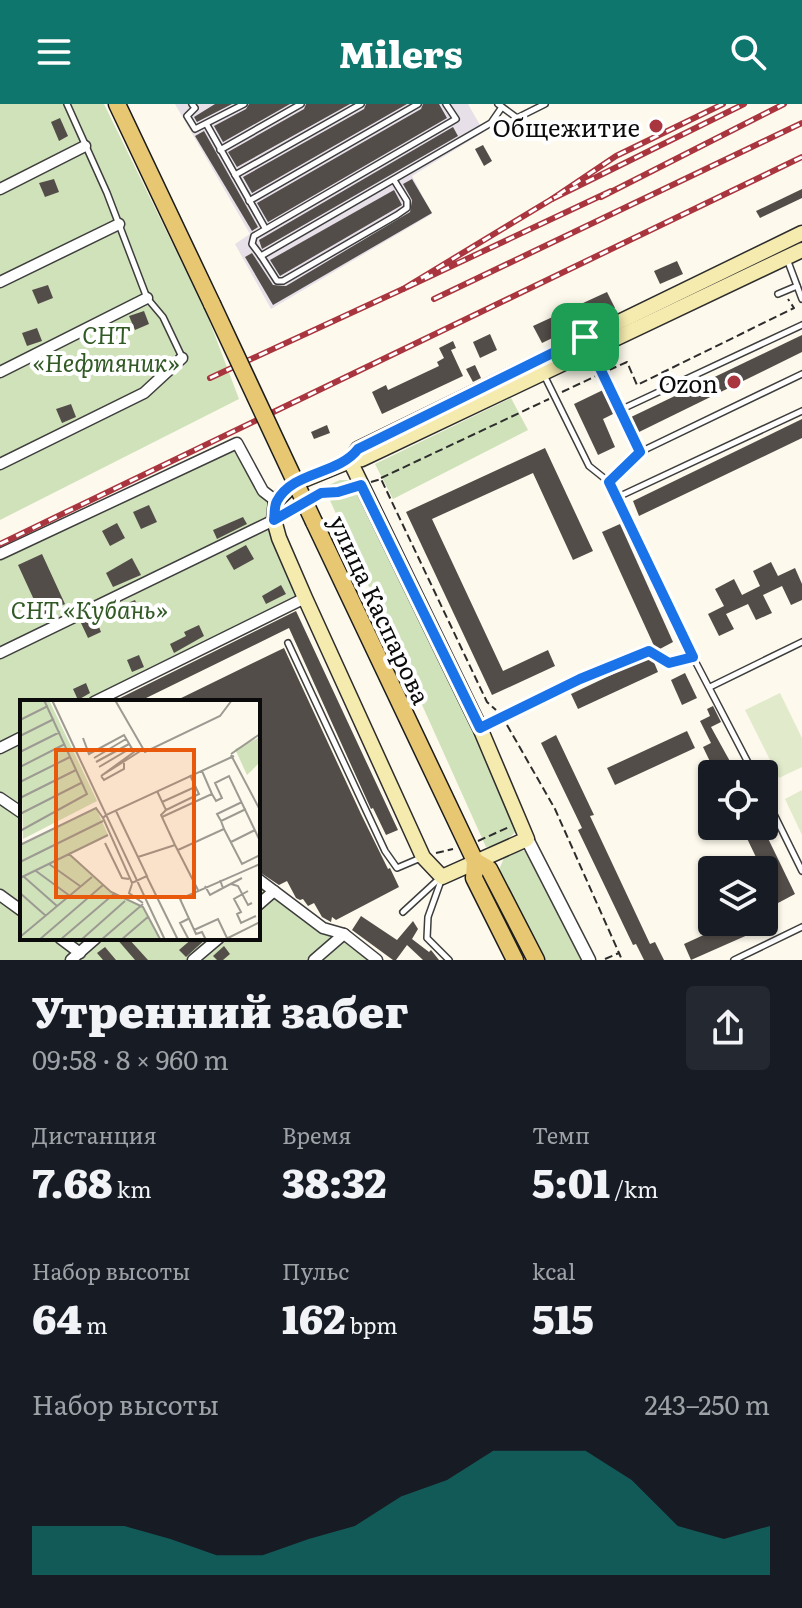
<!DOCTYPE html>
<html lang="ru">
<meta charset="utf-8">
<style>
body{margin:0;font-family:Literata,serif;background:#242831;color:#f1f3f6;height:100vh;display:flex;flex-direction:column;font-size:30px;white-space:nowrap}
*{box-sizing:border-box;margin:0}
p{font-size:26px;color:#9ea1a6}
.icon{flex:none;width:44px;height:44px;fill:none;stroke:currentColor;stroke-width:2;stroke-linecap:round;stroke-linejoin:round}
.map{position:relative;height:856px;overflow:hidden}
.sheet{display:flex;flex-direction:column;background:#171b24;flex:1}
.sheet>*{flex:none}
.tools{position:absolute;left:698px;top:656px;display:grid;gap:16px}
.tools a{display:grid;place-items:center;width:80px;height:80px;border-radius:8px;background:#171b24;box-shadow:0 2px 6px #0004;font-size:40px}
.pin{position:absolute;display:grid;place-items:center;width:68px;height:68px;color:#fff;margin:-34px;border-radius:16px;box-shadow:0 4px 12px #0006}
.round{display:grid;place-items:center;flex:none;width:84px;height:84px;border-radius:8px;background:#242831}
.head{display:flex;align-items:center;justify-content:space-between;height:136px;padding:0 32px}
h1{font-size:44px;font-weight:800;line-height:60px}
.stats{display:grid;grid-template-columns:repeat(3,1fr);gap:12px;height:136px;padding:8px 32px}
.stats div{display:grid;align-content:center}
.stats b{font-size:40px;font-weight:800}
.stats small{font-size:22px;font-weight:400}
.stats p{font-size:22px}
.chart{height:224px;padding:16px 32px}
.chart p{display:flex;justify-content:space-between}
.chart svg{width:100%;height:144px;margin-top:8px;fill:#0f766e;opacity:.7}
header{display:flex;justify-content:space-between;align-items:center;height:104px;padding:0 32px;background:#0f766e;color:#fff;font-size:36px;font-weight:800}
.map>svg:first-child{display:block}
</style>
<header><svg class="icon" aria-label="menu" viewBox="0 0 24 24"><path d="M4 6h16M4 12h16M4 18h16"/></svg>Milers<svg class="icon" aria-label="search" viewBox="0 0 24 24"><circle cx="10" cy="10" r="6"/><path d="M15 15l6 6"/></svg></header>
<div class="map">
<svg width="802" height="856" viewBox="0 0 802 856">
<rect width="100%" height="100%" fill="#fdf9ec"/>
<polygon fill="#e8e0e9" points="175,0 468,0 484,28 412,72 432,110 271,205 235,140 250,130"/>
<g fill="#d0e2ba">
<polygon points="0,0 104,0 206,208 239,295 0,416"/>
<polygon points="511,294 528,326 393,395 375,360"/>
<polygon points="237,339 263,386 276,397 274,416 305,494 94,598 22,598 22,834 258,834 258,775 323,824 344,830 377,856 0,856 0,450"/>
<path d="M340,376H349L360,388L515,715V728C506,738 499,742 486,743L324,383Z"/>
<polygon points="516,746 527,747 583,856 540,856 498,768 504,754"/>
</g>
<g fill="#e1ebcb">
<polygon points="780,589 802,634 802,663 779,674 745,606"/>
<polygon points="802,686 802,731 785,695"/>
</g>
<g fill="#534d49">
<polygon points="215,0 232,0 197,18 194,13"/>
<polygon points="249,0 290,0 223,38 214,22 246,5"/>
<polygon points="306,0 350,0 237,63 228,48 304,5"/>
<polygon points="366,0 407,0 252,89 243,73 364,5"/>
<polygon points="423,0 439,0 447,14 268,118 257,99 421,5"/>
<polygon points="60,14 68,32 59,37 51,18"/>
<polygon points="453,23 458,32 262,145 259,136"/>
<polygon points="204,27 258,123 252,127 195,32"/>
<polygon points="483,41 492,57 484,62 475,45"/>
<polygon points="54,75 59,88 45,93 39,79"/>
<polygon points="412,75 432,109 273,201 245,153 252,149 273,181 286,182 410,108 412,96 403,80"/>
<polygon points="802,85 802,94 760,114 756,107"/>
<polygon points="394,86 402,101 280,172 270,156"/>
<polygon points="677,157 683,170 660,180 654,167"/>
<polygon points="48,181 53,194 38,200 32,186"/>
<polygon points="607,188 615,204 542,239 533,222"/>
<polygon points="144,207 149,220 135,226 129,212"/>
<polygon points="37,224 42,237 27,242 22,229"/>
<polygon points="490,230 497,246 480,254 473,238"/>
<polygon points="802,231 802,248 637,329 629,314"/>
<polygon points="453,237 456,244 451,246 463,272 382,310 372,288 386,281 388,286 439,262 437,258 444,254 439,244"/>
<polygon points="475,261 481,274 473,278 466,265"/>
<polygon points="603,286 615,309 603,315 615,343 598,351 574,300"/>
<polygon points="71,300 76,313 62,319 56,305"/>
<polygon points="802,315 802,334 639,412 633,397"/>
<polygon points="327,321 330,329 314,335 311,328"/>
<polygon points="545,344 593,447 573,456 533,369 432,415 503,567 548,546 555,562 492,591 406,408"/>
<polygon points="149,401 157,418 141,425 133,408"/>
<polygon points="243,413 247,420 217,435 213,426"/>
<polygon points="117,419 125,434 110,442 102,427"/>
<polygon points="620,420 673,538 658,546 655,544 602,428"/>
<polygon points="246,441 254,455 234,466 226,452"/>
<polygon points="42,450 65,500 39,513 32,499 35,498 18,461"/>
<polygon points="132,454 141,471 113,483 106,469"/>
<polygon points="771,458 778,472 795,464 802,480 802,496 791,501 782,482 763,491 772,509 756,516 748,500 726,510 734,525 719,532 708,510 724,502 715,485 734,475 742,491 760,482 753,467"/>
<polygon points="281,481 286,490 266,500 262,492"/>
<polygon points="135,496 141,510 127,516 121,502"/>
<polygon points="296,507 398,726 386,731 373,704 371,705 289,524 138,598 112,598"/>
<polygon points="95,513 101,528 88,534 81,519"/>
<polygon points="199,521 204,532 174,549 170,540 186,532 184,528"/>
<polygon points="284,544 361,710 388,765 390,764 399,783 336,816 332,813 331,818 322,813 314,799 308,802 303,795 300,796 296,794 287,777 279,781 258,767 258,598 173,598"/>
<polygon points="139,551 144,563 132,568 127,556"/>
<polygon points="649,553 653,556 658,568 578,605 571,590"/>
<polygon points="685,569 697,594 682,601 671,576"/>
<polygon points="86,579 90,589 78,596 73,585"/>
<polygon points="713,602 721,618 711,623 737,670 716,670 703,643 711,639 700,617 710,612 707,605"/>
<polygon points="687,627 695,644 615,681 607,664"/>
<polygon points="556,631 594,711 590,712 650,840 655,838 664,856 644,856 636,840 633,841 578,726 582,724 541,639"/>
<polygon points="741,722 762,722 795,790 778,799"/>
<polygon points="764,800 772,818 777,818 691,856 684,840 732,818 764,818"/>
<polygon points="361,812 397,836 413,817 418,825 412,835 429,848 431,846 439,856 423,856 407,841 396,856 393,856 352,826"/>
<polygon points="116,834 128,834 148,856 135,856"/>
<polygon points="193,834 207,834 186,853 179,846"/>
<polygon points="224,842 230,850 223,856 217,856 213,852"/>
<polygon points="105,843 116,856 103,856 97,849"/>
</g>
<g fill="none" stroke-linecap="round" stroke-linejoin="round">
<defs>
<g id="service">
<polyline points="67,0 107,89 147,194 163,213 182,253"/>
<polyline points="192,0 195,4 187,12 195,25 244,0"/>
<polyline points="446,0 456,15 254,132 252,140 261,152 491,19 502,3"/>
<polyline points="498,0 517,14 545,0"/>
<polyline points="207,21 265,124"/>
<polyline points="220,46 301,0"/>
<polyline points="235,71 361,0"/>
<polyline points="249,97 418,0"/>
<polyline points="261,152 277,177 283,177 397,111 407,104 407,97 394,76"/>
<polyline points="787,155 802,195"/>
<polyline points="778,190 797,182"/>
<polyline points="592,250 640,348 631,360 609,378 693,553"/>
<polyline points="544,271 589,362 609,378"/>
<polyline points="620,306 802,221"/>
<polyline points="640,348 802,270"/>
<polyline points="618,393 802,307"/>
<polyline points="288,539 385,747 397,764 423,753"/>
<polyline points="710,583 802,538"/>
<polyline points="481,623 580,575 649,547 669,559 693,553 754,670"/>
<polyline points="764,690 802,767"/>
<polyline points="442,774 428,813 427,834 449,856"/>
<polyline points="403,808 441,773"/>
<polyline points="734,856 802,823"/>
</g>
<g id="minor">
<polyline points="0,85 85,42"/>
<polyline points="0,178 119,120"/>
<polyline points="0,268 147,194"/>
<polyline points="0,360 144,289 182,254"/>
<polyline points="0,450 237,339 263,387 276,397"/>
<polyline points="0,549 274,416"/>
<polyline points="94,598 305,494"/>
<polyline points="0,644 22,633"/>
<polyline points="0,694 22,709"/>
<polyline points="258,775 323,824 344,830 377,856"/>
<polyline points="0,791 22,807"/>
<polyline points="258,801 274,787"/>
<polyline points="60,834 80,849"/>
<polyline points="71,856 96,834"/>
<polyline points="193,856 219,834"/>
<polyline points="314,856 344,830"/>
</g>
<polyline id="tertiary" points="527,735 589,856"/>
<g id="secondary">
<polyline points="350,357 480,624 527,735 442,773 423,753 305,494 279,434 274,416 276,397 294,380 350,357 362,355 802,146"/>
<polyline points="350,357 358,345 802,129"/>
</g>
<g id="primary">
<polyline points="117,0 212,200"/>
<polyline points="314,418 475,757 474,774 515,856"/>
<polyline points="475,757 489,765 536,856"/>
</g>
</defs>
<use href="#service" stroke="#3e3e3e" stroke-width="8"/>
<use href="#minor" stroke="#3e3e3e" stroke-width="13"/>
<use href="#tertiary" stroke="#3e3e3e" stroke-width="15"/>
<use href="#secondary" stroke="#2d2d2d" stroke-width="17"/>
<use href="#primary" stroke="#1c1c1c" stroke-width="19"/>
<g stroke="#2d2d2d" stroke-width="2" stroke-dasharray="8 4" stroke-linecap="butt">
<polyline points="609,266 627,258 637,281 794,204 788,195"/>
<polyline points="562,288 596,272"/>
<polyline points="381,374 549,295"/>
<polyline points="371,378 381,375 487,598 496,606"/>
<polyline points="317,391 350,385"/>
<polyline points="507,621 555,705 619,849"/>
<polyline points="478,737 509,723"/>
<polyline points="436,749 453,745"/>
<polyline points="605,855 619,849 622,856"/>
</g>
<use href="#service" stroke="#fff" stroke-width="5"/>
<use href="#minor" stroke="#fff" stroke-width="10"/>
<use href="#tertiary" stroke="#fff" stroke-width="12"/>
<use href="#secondary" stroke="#f5ebaf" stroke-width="14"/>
<use href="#primary" stroke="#e7c772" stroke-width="16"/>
<defs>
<g id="rail">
<polyline points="723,0 616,52 552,95 744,0"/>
<polyline points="601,93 784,0"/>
<polyline points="552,95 403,185 611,87"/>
<polyline points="434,195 802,19"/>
<polyline points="210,274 403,185"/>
<polyline points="0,440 802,53"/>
</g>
</defs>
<use href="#rail" stroke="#a9353f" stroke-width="6"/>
<use href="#rail" stroke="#fff" stroke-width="3" stroke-dasharray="9" stroke-linecap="butt"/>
<defs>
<polyline id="primary-bridge" points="212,200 314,418"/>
</defs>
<use href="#primary-bridge" stroke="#1c1c1c" stroke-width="19" stroke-linecap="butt"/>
<use href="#primary-bridge" stroke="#e7c772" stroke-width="16"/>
</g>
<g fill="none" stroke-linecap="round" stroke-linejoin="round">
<defs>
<path id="route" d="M585,233L640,348L609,378L693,553L669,559L649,547L580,575L480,624L361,381L338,388L321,389L274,416C275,411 274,402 277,397C293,367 338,371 358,345Z"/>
</defs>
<use href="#route" stroke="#fff" stroke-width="16"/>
<use href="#route" stroke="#1a73e8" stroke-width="10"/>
</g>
<g fill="#a9353f" stroke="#fff" stroke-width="3">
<circle cx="656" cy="22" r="8"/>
<circle cx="734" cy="278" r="8"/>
</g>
<g text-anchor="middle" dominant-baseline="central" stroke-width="8" stroke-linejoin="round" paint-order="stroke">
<g font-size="24" fill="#0b0b0b" stroke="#fff" text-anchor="end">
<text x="640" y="22">Общежитие</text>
<text x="718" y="278">Ozon</text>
</g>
<g font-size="24" font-style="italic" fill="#315a25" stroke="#fff">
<text x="106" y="229">СНТ<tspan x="106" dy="28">«Нефтяник»</tspan></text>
<text x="89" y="504">СНТ «Кубань»</text>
</g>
<g font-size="24" fill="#0b0b0b" stroke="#fff">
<text transform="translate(381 505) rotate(65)">улица Каспарова</text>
</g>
</g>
<g transform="translate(20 596)">
<rect width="240" height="240" fill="#fdf9ec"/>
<path d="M0,0H29L77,101L3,139ZM240,37V62L227,75L215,49ZM76,108L88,135L50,154L91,191L123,207L141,240H0V145Z" fill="#d0e2ba"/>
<path fill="none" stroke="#9c9a92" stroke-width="2" d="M32,0L145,240M95,0L125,52L200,16L212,0M0,20L28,6M0,36L34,19M63,38L69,54L104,35L114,52L81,76L122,50M0,52L40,32M211,54L240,34M211,55L240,110M74,58L106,39M76,62L109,44M0,67L45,44M79,67L111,48M81,76L84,80L104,69V63M0,82L50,57M137,91L146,110L141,115L155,145M192,94L196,101L202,98L195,83L209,76L240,141M0,98L56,70M142,102L175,87M146,110L179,94L170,75M96,111L127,176L112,183L83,118L86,115L214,56M0,114L61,83M142,117L192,94L182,71M201,121L197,114L222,102M204,129L222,164L240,155M0,131L67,94L24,0M211,142L235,130M85,143L102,178L109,179M0,145L76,108L83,118M158,150L204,129L201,121L226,109M49,154L91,192L123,207L140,239M118,157L155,145L178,190M0,162L83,121M29,164L60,186M16,171L50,196M3,176L37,206M127,177L158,240M0,178L88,135M200,180L203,188L222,178M112,184L109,193L123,203M211,184L218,186L228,205L232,203M185,186L190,195L203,188M228,191L214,199L221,212L217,214L221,223L236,216M0,193L26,216M168,219L160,223L169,240M174,230L198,219L207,238M0,237L72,177M19,240L83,185M40,240L95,193M61,240L105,201M81,240L123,204M101,240L129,216M186,240L182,232L176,234L160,199L240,164M204,240L240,222"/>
<path fill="#e8590c" fill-opacity="0.15" stroke="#e8590c" stroke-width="4" d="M36,50H174V197H36Z"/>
<rect width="240" height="240" fill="none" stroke="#0b0b0b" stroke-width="4"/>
</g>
</svg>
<div class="tools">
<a><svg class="icon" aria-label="locate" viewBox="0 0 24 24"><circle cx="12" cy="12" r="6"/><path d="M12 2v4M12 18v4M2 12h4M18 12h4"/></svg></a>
<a><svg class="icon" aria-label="layers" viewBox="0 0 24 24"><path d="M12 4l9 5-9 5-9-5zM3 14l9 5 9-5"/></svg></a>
</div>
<div class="pin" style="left:585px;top:233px;background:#1e9e55"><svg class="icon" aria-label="arrive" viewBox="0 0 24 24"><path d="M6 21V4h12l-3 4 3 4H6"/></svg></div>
</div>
<section class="sheet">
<div class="head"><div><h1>Утренний забег</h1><p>09:58 · 8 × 960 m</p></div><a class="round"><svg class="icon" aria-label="share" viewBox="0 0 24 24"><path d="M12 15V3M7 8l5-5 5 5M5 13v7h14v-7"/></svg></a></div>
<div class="stats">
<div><p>Дистанция</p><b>7.68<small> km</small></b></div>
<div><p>Время</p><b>38:32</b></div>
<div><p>Темп</p><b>5:01<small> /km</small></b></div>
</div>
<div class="stats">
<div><p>Набор высоты</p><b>64<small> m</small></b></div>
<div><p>Пульс</p><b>162<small> bpm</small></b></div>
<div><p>kcal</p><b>515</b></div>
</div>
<div class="chart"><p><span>Набор высоты</span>243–250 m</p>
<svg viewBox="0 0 160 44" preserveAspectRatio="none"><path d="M0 44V29L10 29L20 29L30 33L40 38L50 38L60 33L70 29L80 20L90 15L100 6L110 6L120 6L130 15L140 29L150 33L160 29V44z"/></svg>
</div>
</section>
